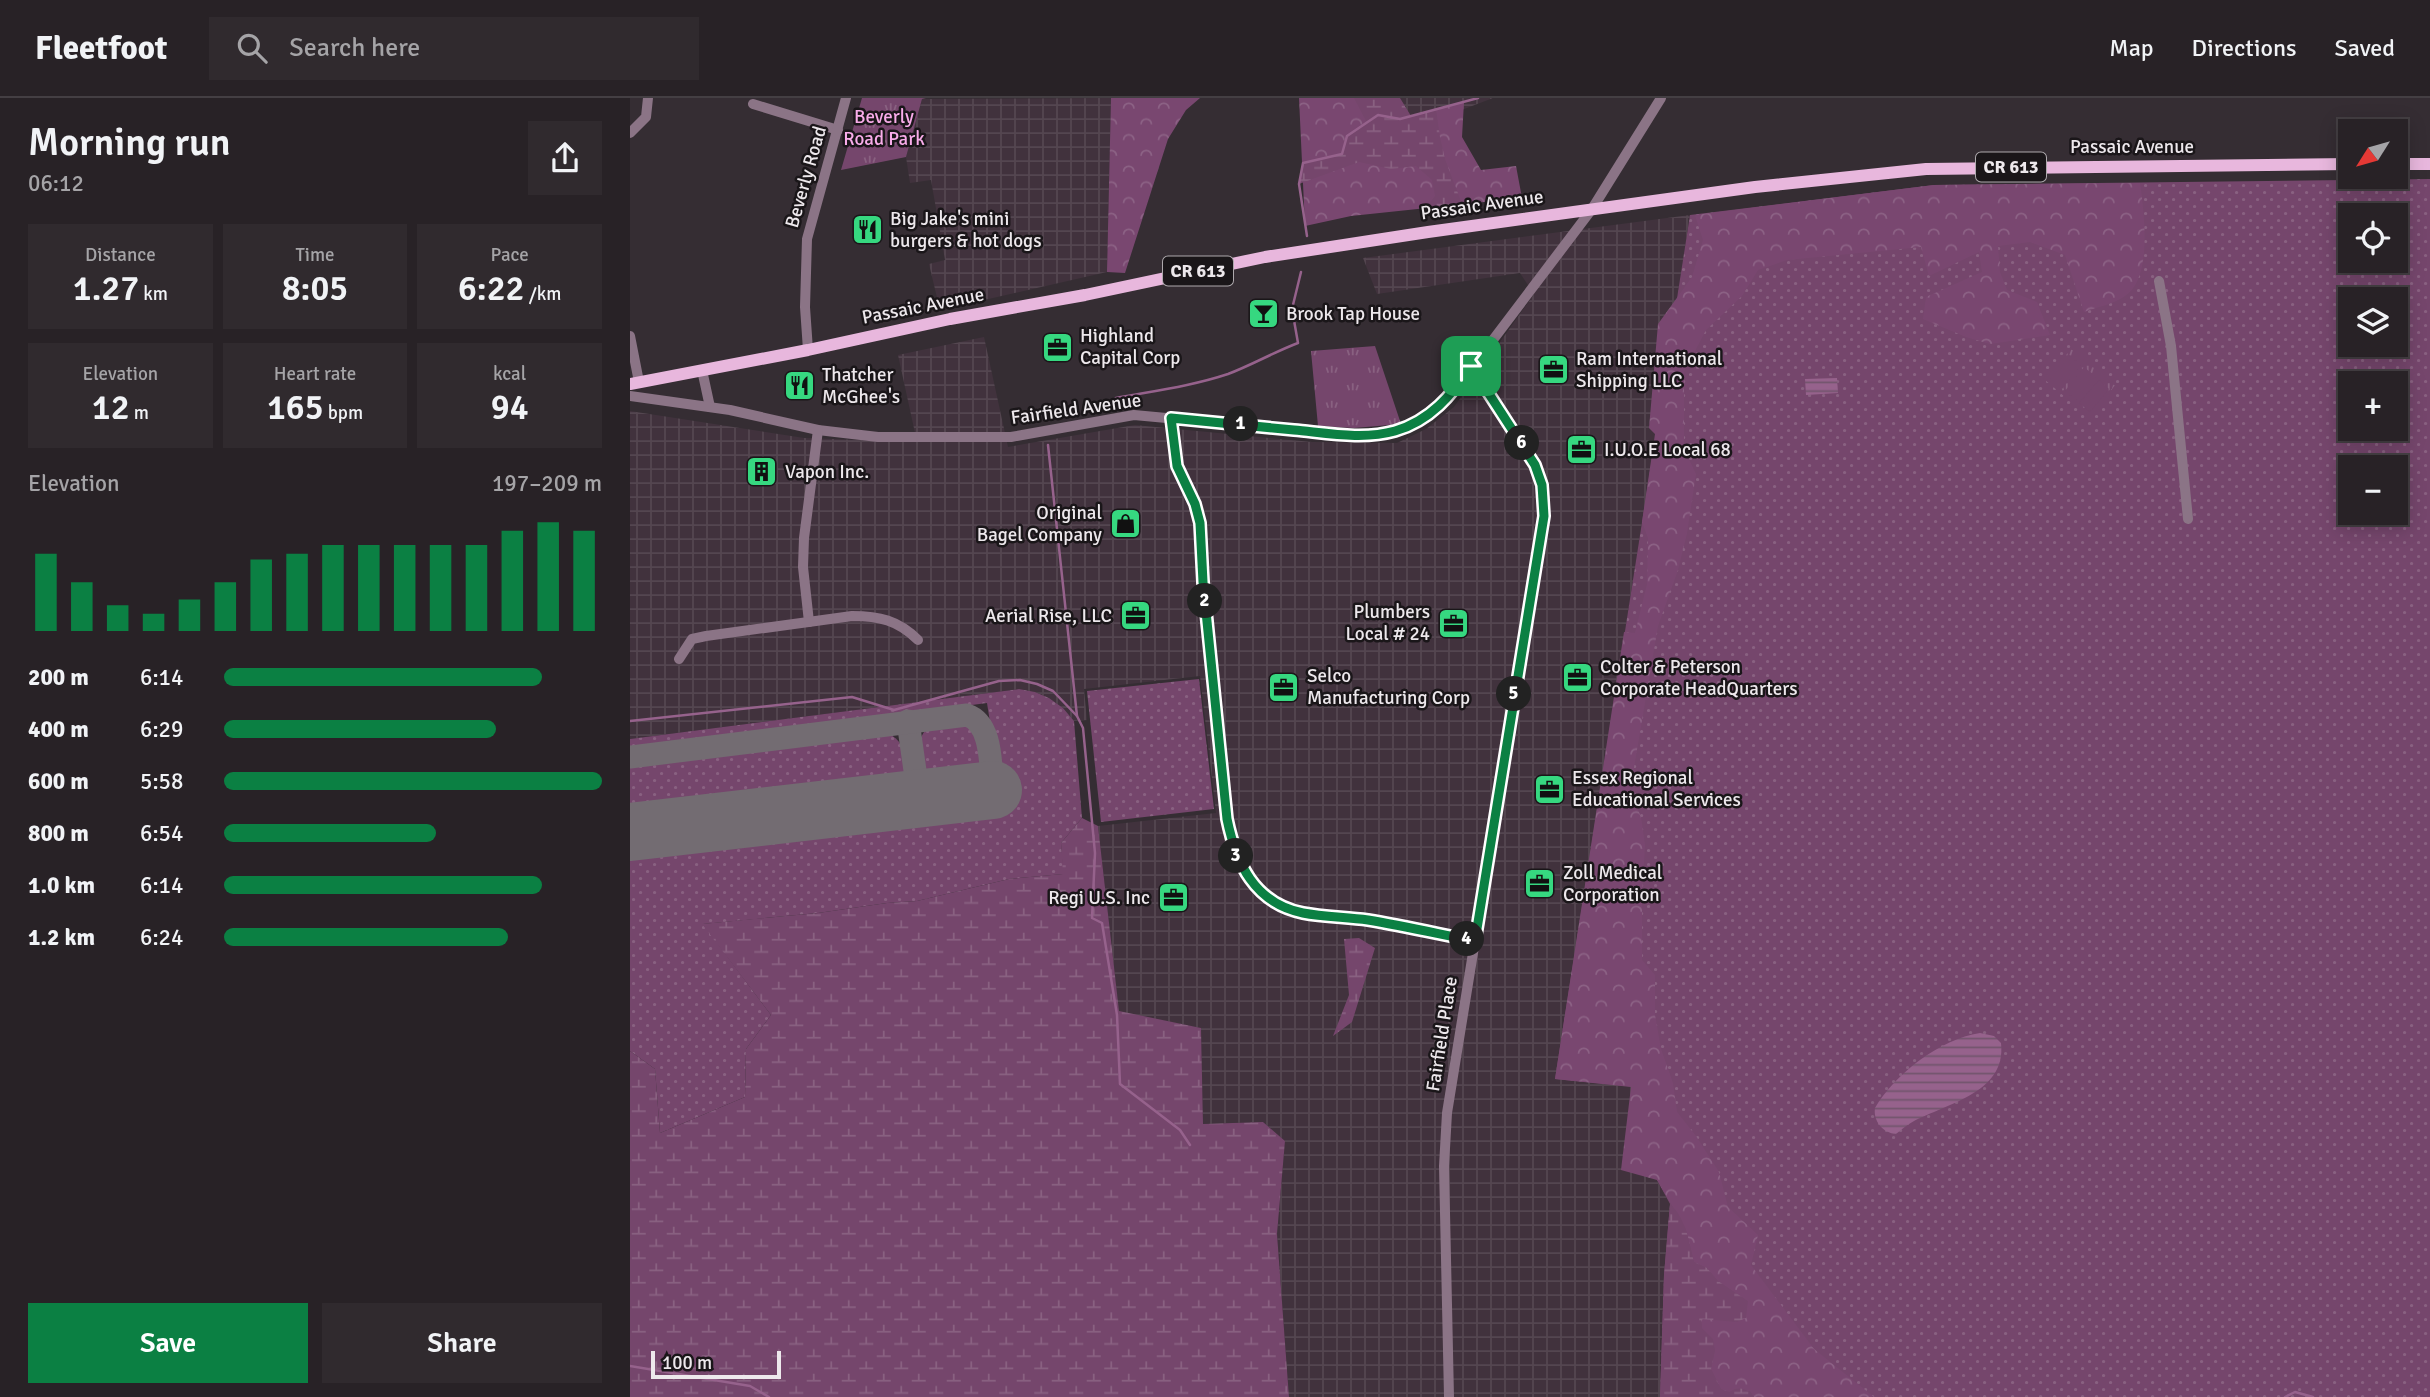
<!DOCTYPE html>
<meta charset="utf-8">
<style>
body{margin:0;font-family:Signika,sans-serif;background:#302a2e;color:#f1f3f6;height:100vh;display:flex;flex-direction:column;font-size:26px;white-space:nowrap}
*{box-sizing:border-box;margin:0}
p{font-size:23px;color:#a5a4a7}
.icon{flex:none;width:38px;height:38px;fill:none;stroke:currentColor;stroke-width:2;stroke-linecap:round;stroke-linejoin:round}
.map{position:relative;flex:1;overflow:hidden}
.side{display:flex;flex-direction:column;background:#282226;width:630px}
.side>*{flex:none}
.needle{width:46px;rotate:233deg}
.fabs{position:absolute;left:1708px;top:21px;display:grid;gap:14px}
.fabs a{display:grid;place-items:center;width:70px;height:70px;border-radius:0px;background:#282226;box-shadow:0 4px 18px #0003,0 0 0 2px #443f43;font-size:35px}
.scale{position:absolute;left:21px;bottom:18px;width:130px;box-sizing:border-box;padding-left:7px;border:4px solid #ede8ec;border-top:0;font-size:19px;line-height:24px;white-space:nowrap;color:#ede8ec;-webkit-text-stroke:5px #1a1619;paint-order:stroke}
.pin{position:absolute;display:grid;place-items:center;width:60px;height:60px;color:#fff;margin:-30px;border-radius:14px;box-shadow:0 4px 10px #0006}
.km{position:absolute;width:35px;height:35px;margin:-18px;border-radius:50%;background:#222;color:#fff;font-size:19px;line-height:35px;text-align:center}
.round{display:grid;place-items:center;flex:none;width:74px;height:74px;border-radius:0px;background:#302a2e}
.summary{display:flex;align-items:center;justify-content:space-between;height:119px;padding:0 28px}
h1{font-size:38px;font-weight:600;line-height:52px}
.figures{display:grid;grid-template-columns:repeat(3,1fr);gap:10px;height:119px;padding:7px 28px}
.figures div{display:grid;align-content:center;border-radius:0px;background:#302a2e;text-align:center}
.figures b{font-size:35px;font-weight:600}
.figures small{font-size:19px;font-weight:400}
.figures p{font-size:19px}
.chart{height:196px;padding:14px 28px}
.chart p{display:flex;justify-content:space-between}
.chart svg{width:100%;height:126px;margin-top:7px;stroke:#0b8043;stroke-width:6}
.cta{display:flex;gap:14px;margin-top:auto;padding:14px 28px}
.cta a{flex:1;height:80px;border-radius:0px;background:#0b8043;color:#fff;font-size:28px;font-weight:600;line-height:80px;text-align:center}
.cta a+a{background:#302a2e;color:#f1f3f6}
ul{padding:0 28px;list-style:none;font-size:23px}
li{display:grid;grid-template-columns:112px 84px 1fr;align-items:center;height:52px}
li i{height:18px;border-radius:9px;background:#0b8043}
header{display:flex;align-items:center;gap:42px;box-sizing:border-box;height:98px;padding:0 35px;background:#282226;border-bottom:2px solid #443f43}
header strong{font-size:33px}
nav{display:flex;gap:38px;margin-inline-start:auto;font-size:24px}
.search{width:490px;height:63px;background:#302a2e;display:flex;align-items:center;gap:18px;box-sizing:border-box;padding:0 24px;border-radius:0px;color:#a5a4a7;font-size:26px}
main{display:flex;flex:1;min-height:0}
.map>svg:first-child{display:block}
</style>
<header>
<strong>Fleetfoot</strong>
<div class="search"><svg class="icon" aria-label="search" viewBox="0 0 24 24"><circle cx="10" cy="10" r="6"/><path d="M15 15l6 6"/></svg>Search here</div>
<nav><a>Map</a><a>Directions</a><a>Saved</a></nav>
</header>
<main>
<section class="side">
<div class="summary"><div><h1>Morning run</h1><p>06:12</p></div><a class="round"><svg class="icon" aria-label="share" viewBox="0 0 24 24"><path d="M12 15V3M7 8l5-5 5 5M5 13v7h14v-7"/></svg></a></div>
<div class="figures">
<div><p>Distance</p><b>1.27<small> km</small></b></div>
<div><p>Time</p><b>8:05</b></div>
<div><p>Pace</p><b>6:22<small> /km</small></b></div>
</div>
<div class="figures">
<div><p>Elevation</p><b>12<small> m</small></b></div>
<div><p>Heart rate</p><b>165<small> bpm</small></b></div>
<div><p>kcal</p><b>94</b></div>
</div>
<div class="chart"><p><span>Elevation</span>197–209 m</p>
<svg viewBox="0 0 160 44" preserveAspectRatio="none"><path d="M5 44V17M15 44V27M25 44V35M35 44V38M45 44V33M55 44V27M65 44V19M75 44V17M85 44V14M95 44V14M105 44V14M115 44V14M125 44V14M135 44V9M145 44V6M155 44V9"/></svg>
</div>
<ul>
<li><b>200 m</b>6:14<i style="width:84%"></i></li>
<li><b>400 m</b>6:29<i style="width:72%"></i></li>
<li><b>600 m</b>5:58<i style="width:100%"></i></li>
<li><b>800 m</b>6:54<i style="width:56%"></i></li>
<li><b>1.0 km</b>6:14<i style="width:84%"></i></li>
<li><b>1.2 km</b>6:24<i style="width:75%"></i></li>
</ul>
<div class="cta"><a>Save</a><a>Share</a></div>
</section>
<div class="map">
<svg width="1800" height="1299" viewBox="0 0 1800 1299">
<defs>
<pattern id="industrial-grid" width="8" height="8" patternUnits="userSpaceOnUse" patternTransform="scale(1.75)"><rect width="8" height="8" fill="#41323d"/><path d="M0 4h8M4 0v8" fill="none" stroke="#544650"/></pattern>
<pattern id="grass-dots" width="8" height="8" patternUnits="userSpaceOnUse" patternTransform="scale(1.75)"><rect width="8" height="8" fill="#75466c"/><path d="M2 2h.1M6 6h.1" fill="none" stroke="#896181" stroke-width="1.8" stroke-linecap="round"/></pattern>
<pattern id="forest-crowns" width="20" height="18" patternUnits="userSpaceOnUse" patternTransform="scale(1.75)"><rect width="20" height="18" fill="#794770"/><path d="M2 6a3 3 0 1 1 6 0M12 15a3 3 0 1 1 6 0" fill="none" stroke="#8c6285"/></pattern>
<pattern id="wetland-marsh" width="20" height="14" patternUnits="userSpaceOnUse" patternTransform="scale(1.75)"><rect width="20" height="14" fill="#75466c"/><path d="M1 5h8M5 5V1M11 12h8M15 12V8" fill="none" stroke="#896181"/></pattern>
<pattern id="park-tufts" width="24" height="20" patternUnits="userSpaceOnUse" patternTransform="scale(1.75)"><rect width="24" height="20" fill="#75466c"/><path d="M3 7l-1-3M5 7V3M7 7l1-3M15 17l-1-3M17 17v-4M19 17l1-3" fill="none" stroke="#896181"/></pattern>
<pattern id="water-rules" width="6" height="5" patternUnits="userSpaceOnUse" patternTransform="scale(1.75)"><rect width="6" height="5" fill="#96628c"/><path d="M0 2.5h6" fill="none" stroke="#72556d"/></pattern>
</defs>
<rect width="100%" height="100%" fill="#352d33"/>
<g fill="url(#industrial-grid)">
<polygon points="481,0 477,174 310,212 299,166 315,162 301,82 280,85 276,59 292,1"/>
<polygon points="767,0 863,0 787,29"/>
<polygon points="1060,117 925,981 1027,991 1027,1082 1040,1106 1034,1177 1030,1299 659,1299 647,1136 655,1043 633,1024 573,1026 571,930 489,914 468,728 586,715 570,578 454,591 457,622 444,623 433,610 419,600 405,594 389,591 0,641 0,313 174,340 287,344 268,257 354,239 378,349 505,327 682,344 767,345 796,331 824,309 904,196 890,175 747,196 733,160"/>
</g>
<g fill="url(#grass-dots)" fill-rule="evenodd">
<path d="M1800,81V1299H1030L1034,1177L1040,1106L1027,1082V991L925,981L1060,117L1304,87ZM1720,117H1766V163H1720ZM1720,201H1766V247H1720ZM1720,285H1766V331H1720ZM1720,369H1766V415H1720Z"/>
<polygon points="569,581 584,711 471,724 457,593"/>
<polygon points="389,591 405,594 419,600 433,610 444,623 452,720 431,745 434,776 379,781 287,803 257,805 188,815 73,826 141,917 116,951 115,999 30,1035 25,971 0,953 0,755 373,707 357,605 0,652 0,641"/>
<path d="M330,624C350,631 350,647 351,666C344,675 339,678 328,679C321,680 312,682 305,679C290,672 283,643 297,631C305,624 321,625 330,624Z"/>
<path d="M258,635C276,645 281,663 271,681L255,690L0,722V667Z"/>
</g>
<g fill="url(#forest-crowns)">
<polygon points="481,0 570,0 556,12 538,41 495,175 477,174"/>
<polygon points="669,0 769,0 770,21 834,4 832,39 851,72 886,68 892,100 721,118 675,128"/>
<path d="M1510,85C1514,114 1523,180 1495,198C1484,206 1467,209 1454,214L1435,157L1400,144L1368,148L1370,174L1377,192L1407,204L1420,237L1360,246L1336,239L1293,221L1296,199L1352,174L1349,154L1299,178L1291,149L1157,162L1128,172L1112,198L1076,232L1054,274V351L1066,376L1057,435L1048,472L1028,528L1000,693L1011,719L1015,747L1012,798V862L1025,877V917L1031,951L1043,985L1047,1014L1066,1038L1089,1074L1098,1109L1128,1137L1121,1167L1184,1251L1244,1299H1124L1120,1293L1099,1294L1091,1291L1081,1271L1085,1252L1072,1230L1071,1220L1117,1203L1088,1183L1077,1170L1064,1164L1056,1131L1027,1082L991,1072L1001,989L925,981L994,534L1005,535L1017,486L1018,440L1012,424L1025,336L1019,330L1028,226L1062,179L1073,142L1065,117L1304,87Z"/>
</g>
<g fill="url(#wetland-marsh)">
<polygon points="724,0 770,0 781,18 806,11 810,39 815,61 835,114 796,115 797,108 805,98 802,82 786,68 761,71 729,64 669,86 673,65 712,56 717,38 737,25"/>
<polygon points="452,720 468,728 489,913 571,930 573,1026 633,1024 655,1043 647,1136 659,1299 0,1299 0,953 25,971 30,1035 115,999 116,951 141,917 72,826 188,815 257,805 287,803 379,781 433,776 431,745"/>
<polygon points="729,840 745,850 722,924 703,938 719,897 714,841"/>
<path d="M1040,1106C1056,1120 1059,1144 1064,1164L1077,1170L1088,1183L1118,1203L1116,1220L1107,1224L1071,1221L1072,1230L1083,1241L1085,1252L1081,1271L1091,1291L1099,1294C1109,1288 1117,1290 1124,1299H1030L1034,1177Z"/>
</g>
<g fill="url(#park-tufts)">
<polygon points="232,0 296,0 292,1 276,59 211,72"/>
<polygon points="745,248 771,326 724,330 688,328 681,253"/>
<polygon points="1443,249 1486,286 1459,319 1415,282"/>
</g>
<g fill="#75466c">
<polygon points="1440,258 1451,267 1432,291 1420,281"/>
<polygon points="1454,269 1466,279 1446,302 1435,293"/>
<polygon points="1469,282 1479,291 1460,314 1449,305"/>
</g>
<g fill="url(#water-rules)">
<polygon points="1207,280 1208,295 1176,297 1175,281"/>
<path d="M1350,935L1364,938L1371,945C1377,997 1312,1006 1279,1026C1274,1029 1270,1033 1266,1036C1253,1035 1243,1023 1245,1010C1265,976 1310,941 1350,935Z"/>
</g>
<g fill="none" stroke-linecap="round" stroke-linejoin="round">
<g stroke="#96628c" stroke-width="2.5">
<polyline points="677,138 669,86 673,65 712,56 717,38 748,17 770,21 848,0"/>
<path d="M486,300C523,293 562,288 598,276C622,267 644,254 668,245L662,211L671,174"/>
<polyline points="418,347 447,618"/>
<polyline points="0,623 222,599 264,612 369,583 390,582 407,586 423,593 447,618 453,630 465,755 462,820 472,825 487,917 490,986 550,1032 560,1047"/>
<polyline points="0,1268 120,1288 139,1299"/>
<polyline points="1655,1299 1665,1294 1683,1299"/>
</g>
<g stroke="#736c72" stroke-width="23">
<polyline points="278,623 289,701"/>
<path d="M0,659L337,617C363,626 360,668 363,692"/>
</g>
<polyline stroke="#736c72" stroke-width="58" points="0,734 363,692"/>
<g stroke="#8b7486" stroke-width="10">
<polyline points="123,6 208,32"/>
<polyline points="0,35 16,19 18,0"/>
<polyline points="1529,183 1541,248 1558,421"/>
<polyline points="0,238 9,284"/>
<polyline points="178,252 175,209 177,141 216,0"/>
<polyline points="72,272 80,309"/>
<polyline points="0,298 100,312 188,332 248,339 381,339 504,317 719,337 748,336 777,328 808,310 825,292 962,111 1031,0"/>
<path d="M541,320L546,367L565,406L570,425L573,484L596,721C607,766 622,805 673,815C694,819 716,819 738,822C774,828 809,836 844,843"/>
<polyline points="179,524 173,469 174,440 188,332"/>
<path d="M49,561L62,541L76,538L222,518C249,518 268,522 288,542"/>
<polyline points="819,1299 814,1068 817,1015 914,418 912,387 905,367 841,268"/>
</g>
<g stroke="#e8b7dd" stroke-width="12">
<polyline points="1766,66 1800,66"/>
<polyline points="0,286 178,252 320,221 455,197 635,159 798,134 1125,89 1296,71 1720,66"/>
</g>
</g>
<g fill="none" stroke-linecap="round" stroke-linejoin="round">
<defs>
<path id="route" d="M841,268L905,367L912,387L914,418L845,843C809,836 774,828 738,822C716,819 694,819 673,815C624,805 606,765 597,721L573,484L570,425L565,406L547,368L541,320C582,324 623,328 664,332C697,335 733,342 765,333C800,323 822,297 841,268Z"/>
</defs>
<use href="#route" stroke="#fff" stroke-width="14"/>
<use href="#route" stroke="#0b8043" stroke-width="9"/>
</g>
<defs>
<symbol id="restaurant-square" viewBox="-11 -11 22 22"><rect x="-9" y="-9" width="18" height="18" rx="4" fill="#36d880" stroke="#1a1619"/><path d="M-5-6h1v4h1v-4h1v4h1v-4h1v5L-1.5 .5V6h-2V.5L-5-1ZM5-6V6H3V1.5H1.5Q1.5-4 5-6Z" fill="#111"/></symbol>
<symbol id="bar-square" viewBox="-11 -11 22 22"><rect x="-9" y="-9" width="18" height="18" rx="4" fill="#36d880" stroke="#1a1619"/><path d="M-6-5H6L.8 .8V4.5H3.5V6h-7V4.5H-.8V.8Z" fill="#111"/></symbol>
<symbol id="office-square" viewBox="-11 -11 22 22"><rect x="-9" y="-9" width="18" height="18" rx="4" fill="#36d880" stroke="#1a1619"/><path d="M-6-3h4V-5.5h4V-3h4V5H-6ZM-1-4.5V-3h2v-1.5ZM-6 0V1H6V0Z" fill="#111"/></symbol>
<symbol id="building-square" viewBox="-11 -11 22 22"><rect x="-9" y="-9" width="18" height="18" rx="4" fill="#36d880" stroke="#1a1619"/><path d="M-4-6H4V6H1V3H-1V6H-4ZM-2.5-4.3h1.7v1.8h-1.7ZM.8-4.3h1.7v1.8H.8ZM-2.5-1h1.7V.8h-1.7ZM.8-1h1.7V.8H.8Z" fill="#111"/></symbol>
<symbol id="shop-square" viewBox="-11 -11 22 22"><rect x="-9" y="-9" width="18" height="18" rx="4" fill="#36d880" stroke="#1a1619"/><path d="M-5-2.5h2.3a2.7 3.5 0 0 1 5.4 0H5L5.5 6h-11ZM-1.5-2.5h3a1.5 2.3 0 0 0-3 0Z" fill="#111"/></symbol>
</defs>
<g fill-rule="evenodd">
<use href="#restaurant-square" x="220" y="114" width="35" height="35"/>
<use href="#bar-square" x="616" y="198" width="35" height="35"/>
<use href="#office-square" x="410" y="232" width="35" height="35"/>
<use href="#office-square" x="906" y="254" width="35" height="35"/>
<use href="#restaurant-square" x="152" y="270" width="35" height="35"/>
<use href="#office-square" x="934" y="334" width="35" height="35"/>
<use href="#building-square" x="114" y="356" width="35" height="35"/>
<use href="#shop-square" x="478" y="408" width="35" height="35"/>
<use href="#office-square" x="488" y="500" width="35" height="35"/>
<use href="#office-square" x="806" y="508" width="35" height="35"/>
<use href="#office-square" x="930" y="562" width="35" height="35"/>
<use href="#office-square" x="636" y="572" width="35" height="35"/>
<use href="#office-square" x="902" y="674" width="35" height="35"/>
<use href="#office-square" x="892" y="768" width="35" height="35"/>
<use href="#office-square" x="526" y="782" width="35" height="35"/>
</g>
<g text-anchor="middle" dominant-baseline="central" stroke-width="5" stroke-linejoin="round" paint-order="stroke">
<g fill="#1a1619" stroke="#aea9ad" stroke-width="2">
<rect x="1346" y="54.5" width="70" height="29" rx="5"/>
<rect x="533" y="158.5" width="70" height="29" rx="5"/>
</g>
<g font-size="18" font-weight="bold" fill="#ede8ec">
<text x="1381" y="69">CR 613</text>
<text x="568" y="173">CR 613</text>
</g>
<g font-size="19" fill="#f9acea" stroke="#1a1619">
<text x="254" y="19">Beverly<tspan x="254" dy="22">Road Park</tspan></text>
</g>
<g font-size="19" fill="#ede8ec" stroke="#1a1619">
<text x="1502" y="49">Passaic Avenue</text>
<text transform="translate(176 79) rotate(-74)">Beverly Road</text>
<text transform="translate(852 107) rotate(-8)">Passaic Avenue</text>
<text transform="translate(293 208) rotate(-11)">Passaic Avenue</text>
<text transform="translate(446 311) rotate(-8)">Fairfield Avenue</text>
<text transform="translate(812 936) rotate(-81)">Fairfield Place</text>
</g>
<g font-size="19" fill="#ede8ec" stroke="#1a1619" text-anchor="start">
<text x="260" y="121">Big Jake's mini<tspan x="260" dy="22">burgers &amp; hot dogs</tspan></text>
<text x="656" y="216">Brook Tap House</text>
<text x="450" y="238">Highland<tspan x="450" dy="22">Capital Corp</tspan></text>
<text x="946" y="261">Ram International<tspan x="946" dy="22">Shipping LLC</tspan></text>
<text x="192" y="277">Thatcher<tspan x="192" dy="22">McGhee's</tspan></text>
<text x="974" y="352">I.U.O.E Local 68</text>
<text x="155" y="374">Vapon Inc.</text>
<text x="472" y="415" text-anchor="end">Original<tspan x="472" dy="22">Bagel Company</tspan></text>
<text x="800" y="514" text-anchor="end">Plumbers<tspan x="800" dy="22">Local # 24</tspan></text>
<text x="482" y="518" text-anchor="end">Aerial Rise, LLC</text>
<text x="970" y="569">Colter &amp; Peterson<tspan x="970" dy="22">Corporate HeadQuarters</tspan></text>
<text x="677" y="578">Selco<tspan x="677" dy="22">Manufacturing Corp</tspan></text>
<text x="942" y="680">Essex Regional<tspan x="942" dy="22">Educational Services</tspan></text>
<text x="933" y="775">Zoll Medical<tspan x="933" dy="22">Corporation</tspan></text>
<text x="520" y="800" text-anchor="end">Regi U.S. Inc</text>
</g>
</g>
</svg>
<div class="fabs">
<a><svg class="needle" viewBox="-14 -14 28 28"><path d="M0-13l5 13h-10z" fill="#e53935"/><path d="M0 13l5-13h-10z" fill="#a5a4a7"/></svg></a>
<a><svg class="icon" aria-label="locate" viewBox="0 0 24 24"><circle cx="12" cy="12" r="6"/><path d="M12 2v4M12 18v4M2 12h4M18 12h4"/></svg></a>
<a><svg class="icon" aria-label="layers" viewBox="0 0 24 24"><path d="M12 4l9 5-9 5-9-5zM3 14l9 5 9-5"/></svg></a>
<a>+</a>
<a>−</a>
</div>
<div class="scale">100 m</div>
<div class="pin" style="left:841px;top:268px;background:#1e9e55"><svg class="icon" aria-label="arrive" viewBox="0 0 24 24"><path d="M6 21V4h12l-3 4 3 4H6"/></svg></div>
<b class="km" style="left:611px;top:326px">1</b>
<b class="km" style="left:575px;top:503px">2</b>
<b class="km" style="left:606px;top:758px">3</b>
<b class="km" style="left:837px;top:841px">4</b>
<b class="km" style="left:884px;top:596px">5</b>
<b class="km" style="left:892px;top:345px">6</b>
</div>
</main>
